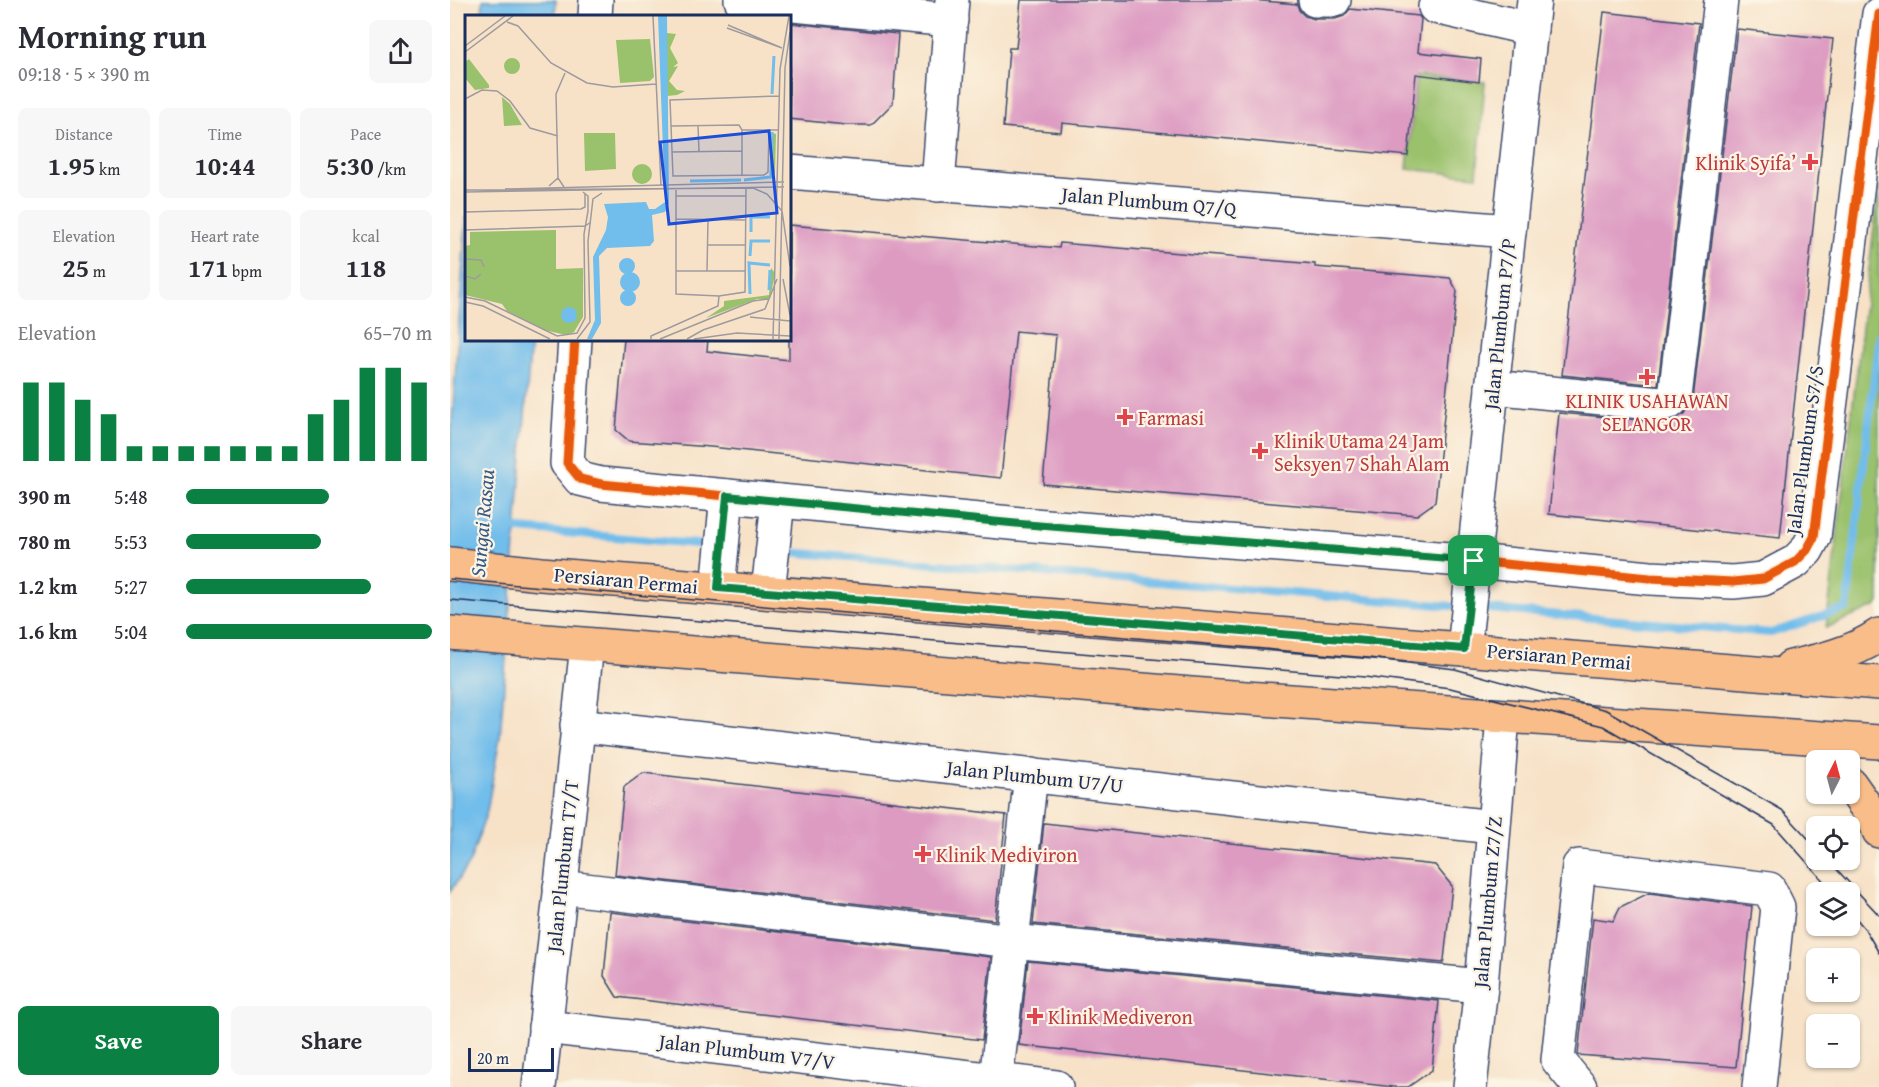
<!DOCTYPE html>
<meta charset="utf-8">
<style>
body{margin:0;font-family:"Gentium Book Plus",serif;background:#f7f7f7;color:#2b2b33;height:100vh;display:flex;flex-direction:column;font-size:22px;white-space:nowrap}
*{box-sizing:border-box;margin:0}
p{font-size:20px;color:#7c7c81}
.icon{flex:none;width:33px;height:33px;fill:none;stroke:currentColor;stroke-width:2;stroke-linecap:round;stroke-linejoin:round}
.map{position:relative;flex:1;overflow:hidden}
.panel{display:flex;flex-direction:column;background:#fff;width:450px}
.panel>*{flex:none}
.needle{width:39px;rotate:6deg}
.buttons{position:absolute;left:1356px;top:750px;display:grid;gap:12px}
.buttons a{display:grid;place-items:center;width:54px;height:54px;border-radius:9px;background:#fff;box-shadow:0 2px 4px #0004;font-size:30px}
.scale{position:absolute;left:18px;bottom:15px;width:86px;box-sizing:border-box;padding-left:6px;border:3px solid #1b2f5e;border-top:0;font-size:16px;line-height:21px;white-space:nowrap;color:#1b2f5e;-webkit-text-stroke:4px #fcf5e5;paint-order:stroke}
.pin{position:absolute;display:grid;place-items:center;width:51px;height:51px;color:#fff;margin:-26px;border-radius:12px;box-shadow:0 3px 9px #0006}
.round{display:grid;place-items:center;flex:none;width:63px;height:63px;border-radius:9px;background:#f7f7f7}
.overview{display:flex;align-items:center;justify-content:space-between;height:102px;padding:0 18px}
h1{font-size:33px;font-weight:700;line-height:45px}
.stats{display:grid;grid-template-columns:repeat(3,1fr);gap:9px;height:102px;padding:6px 18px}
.stats div{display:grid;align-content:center;border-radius:9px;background:#f7f7f7;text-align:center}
.stats b{font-size:26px;font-weight:700}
.stats small{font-size:16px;font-weight:400}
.stats p{font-size:16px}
.chart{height:168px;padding:12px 18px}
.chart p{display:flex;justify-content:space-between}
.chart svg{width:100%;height:108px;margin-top:6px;stroke:#0b8043;stroke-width:6}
.action{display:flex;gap:12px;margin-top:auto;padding:12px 18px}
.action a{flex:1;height:69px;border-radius:9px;background:#0b8043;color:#fff;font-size:24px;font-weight:700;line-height:69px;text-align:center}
.action a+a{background:#f7f7f7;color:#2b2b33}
ul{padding:0 18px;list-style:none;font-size:20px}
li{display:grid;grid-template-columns:96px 72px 1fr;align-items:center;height:45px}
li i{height:15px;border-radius:8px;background:#0b8043}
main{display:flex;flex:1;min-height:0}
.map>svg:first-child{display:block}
</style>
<main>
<section class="panel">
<div class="overview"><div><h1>Morning run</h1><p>09:18 · 5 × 390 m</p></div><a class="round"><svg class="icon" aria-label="share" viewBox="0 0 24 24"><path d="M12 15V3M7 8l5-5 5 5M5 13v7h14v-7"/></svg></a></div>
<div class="stats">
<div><p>Distance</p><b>1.95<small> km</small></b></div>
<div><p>Time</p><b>10:44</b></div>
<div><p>Pace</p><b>5:30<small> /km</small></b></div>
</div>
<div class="stats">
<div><p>Elevation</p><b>25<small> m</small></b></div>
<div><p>Heart rate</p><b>171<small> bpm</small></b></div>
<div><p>kcal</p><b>118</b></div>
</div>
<div class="chart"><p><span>Elevation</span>65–70 m</p>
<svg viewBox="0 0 160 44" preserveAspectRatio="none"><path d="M5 44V12M15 44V12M25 44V19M35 44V25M45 44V38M55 44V38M65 44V38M75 44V38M85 44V38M95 44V38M105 44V38M115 44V25M125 44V19M135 44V6M145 44V6M155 44V12"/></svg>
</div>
<ul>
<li><b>390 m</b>5:48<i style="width:58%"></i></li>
<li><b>780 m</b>5:53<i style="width:55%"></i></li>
<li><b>1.2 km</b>5:27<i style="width:75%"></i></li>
<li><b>1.6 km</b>5:04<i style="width:100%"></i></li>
</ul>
<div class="action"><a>Save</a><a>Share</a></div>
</section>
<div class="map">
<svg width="1429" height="1087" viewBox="0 0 1429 1087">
<rect width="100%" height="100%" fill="#fcf5e5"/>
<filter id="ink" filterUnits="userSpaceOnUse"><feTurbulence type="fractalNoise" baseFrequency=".0167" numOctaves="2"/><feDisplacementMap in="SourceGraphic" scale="12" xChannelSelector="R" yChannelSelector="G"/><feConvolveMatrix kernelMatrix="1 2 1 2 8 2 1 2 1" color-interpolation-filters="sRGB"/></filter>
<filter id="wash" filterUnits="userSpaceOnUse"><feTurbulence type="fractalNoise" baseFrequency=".008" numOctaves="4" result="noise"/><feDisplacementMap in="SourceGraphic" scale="24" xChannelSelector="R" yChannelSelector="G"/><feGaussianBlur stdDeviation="1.35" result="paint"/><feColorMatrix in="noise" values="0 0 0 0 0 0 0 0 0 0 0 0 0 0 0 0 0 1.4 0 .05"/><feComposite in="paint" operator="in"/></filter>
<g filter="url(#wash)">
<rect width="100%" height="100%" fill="#f7e2c8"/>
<g fill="#9ac16c" stroke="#5a7865" stroke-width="1.5">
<polygon points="966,76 1035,82 1027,176 957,169"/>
<polygon points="1429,185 1429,602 1427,606 1376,628"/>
</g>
<g fill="#71bdeb" stroke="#4676a4" stroke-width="1.5">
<polygon points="33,0 106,0 105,16 32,16"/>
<polygon points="16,217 16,339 81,339 50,737 37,811 20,862 0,892 0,451"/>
</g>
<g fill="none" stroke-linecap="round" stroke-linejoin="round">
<g stroke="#71bdeb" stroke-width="8">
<polyline points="58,528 258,545"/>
<polyline points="338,552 1001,606"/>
<polyline points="1038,609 1321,633 1397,608 1429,335"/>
</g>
</g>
<g id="blocks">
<g fill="#dd9bc2">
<polygon points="571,0 801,0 847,4 849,10 855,16 865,19 885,19 894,16 900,9 969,16 971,19 968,52 1031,59 1029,82 966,74 958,156 612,123 611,132 553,127 559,48 566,48"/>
<polygon points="1154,12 1249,23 1208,385 1112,375"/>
<polygon points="339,23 448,34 443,103 421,125 396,125 339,119"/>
<polygon points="1287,29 1383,39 1330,538 1099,514 1109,413 1215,422 1233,415 1243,400"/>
<polygon points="339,225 609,248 610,243 680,249 865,264 865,267 1000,278 1007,291 985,502 967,515 593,484 606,335 566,331 551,478 261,447 179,441 166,430 174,339 258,339 257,351 339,360"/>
<polygon points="193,773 556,815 545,920 165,875 174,787"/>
<polygon points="594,823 985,865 1002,886 994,960 993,963 583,924"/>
<polygon points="1199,893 1302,906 1286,1067 1128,1055 1143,918 1163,921 1170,907"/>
<polygon points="160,912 541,957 532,1040 167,997 154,976"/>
<polygon points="578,961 989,1001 982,1070 958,1087 944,1087 569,1045"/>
</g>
</g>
</g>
<g filter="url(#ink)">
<use href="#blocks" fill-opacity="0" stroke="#3c4a6e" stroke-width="1.5"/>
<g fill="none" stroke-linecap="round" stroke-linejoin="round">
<defs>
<g id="minor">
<polyline points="291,0 501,20"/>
<polyline points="865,0 884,0"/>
<polyline points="985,7 1081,29"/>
<polyline points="145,16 146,0"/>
<polyline points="339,172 1059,231"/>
<polyline points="488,185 502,0"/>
<polyline points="125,339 117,463 130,479 151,484 571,524 1024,561 1200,578 1283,582 1313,579 1345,562 1357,550 1364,537 1429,14"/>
<polyline points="1042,387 1211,404 1220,402 1225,397 1271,0"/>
<polyline points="268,588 277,496"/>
<polyline points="318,592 328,501"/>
<polyline points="1014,649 1084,0"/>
<polyline points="127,725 1043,827"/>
<polyline points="110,887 562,941 1031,986"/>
<polyline points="95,1027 606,1087"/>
<polyline points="546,1080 581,775"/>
<polyline points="89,1087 137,645"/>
<polyline points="1020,1087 1031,986 1053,717"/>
<polyline points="1130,1087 1108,1060 1129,866 1319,889 1328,907 1309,1087"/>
</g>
<g id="major">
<polyline points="0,564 91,574 1429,683"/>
<polyline points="0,633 754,695 1429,742"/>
<path d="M1341,667C1372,660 1403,653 1429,635"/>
<polyline points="1400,784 1424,818 1429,831"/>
</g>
</defs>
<use href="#minor" stroke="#3c4a6e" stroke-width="36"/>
<use href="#major" stroke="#3c4a6e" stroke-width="36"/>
<use href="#minor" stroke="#fff" stroke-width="33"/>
<use href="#major" stroke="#f8bd89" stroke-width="33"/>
<g stroke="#1b2f5e" stroke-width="1.5">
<polyline points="0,579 919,658 1005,669 1156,710 1332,810 1366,847"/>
<polyline points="0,600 915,677 1000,688 1153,726 1324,825 1383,892"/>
<polyline points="1378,860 1429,915"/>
<polyline points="1400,911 1415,929 1429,953"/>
</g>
<defs>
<polyline id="cycleway" points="125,339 117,463 130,479 151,484 571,524 1024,561 1200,578 1283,582 1313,579 1345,562 1357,550 1364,537 1429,14"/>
</defs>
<use href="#cycleway" stroke="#fcf5e5" stroke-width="13"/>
<use href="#cycleway" stroke="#e8590c" stroke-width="9"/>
</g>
</g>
<g fill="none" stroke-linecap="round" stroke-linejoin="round" filter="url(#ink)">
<defs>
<polygon id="route" points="277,496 571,524 1024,561 1014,649 268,588"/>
</defs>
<use href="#route" stroke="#fff" stroke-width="12"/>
<use href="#route" stroke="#0b8043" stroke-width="8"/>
</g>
<g fill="#e0444e" stroke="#fcf5e5" stroke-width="2">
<path d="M1357 153h6v6h6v6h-6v6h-6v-6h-6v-6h6z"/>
<path d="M1194 368h6v6h6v6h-6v6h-6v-6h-6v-6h6z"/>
<path d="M672 408h6v6h6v6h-6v6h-6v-6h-6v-6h6z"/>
<path d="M807 442h6v6h6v6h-6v6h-6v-6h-6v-6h6z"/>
<path d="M470 845h6v6h6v6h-6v6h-6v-6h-6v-6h6z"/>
<path d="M582 1007h6v6h6v6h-6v6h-6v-6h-6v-6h6z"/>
</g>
<g text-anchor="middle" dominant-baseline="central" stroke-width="4.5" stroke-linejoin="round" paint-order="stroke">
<g font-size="20" fill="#be3a42" stroke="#fcf5e5" text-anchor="start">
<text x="1346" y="162" text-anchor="end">Klinik Syifa’</text>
<text x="1197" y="400" text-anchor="middle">KLINIK USAHAWAN<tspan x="1197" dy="23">SELANGOR</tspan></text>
<text x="688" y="417">Farmasi</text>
<text x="824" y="440">Klinik Utama 24 Jam<tspan x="824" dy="23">Seksyen 7 Shah Alam</tspan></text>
<text x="486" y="854">Klinik Mediviron</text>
<text x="598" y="1016">Klinik Mediveron</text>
</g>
<g font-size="20" fill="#1b2f5e" stroke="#fcf5e5">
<text transform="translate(699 201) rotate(5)">Jalan Plumbum Q7/Q</text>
<text transform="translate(1049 324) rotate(-84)">Jalan Plumbum P7/P</text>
<text transform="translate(1354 450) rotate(-82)">Jalan Plumbum S7/S</text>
<text transform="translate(176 580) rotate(5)">Persiaran Permai</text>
<text transform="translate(1109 656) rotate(5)">Persiaran Permai</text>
<text transform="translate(585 776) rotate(6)">Jalan Plumbum U7/U</text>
<text transform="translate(112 866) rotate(-84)">Jalan Plumbum T7/T</text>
<text transform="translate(1037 902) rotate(-85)">Jalan Plumbum Z7/Z</text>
<text transform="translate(297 1051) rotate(7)">Jalan Plumbum V7/V</text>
</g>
<g font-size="21" font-style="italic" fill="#355a88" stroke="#fcf5e5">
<text transform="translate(32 523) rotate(-85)">Sungai Rasau</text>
</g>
</g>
<g transform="translate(15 15)">
<rect width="326" height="326" fill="#f7e2c8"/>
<path d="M202,18L211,19L205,33L213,48L208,52L213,51L204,66L212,75L220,76L212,80L202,81ZM185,24L189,62L185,66L155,68L151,25ZM39 51a8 8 0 1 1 16 0a8 8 0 1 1-16 0ZM4,44L24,70V73L10,75L0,63V47ZM37,82L45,89L57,110L39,111ZM305,117L311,119L310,158L305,164ZM119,118H150L151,154L120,156ZM167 159a10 10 0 1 1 20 0a10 10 0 1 1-20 0ZM91,215V254L118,253V302L109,317L101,320L79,315L42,296L37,289L0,280V231L5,230V217ZM306,253L310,258L305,284H292L241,303L259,291V286L304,280Z" fill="#9ac16c"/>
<path d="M193,1H202L204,188L200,197L187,200L189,226L185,231L142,233L134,241L136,308L127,324H122L130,305L128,242L141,215L143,202L139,189L181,187L184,194H190L200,187ZM154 251a8 8 0 1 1 16 0a8 8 0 1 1-16 0ZM155 267a10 10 0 1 1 20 0a10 10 0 1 1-20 0ZM155 283a8 8 0 1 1 16 0a8 8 0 1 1-16 0ZM96 300a8 8 0 1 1 16 0a8 8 0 1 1-16 0Z" fill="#71bdeb"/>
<path fill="none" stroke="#71bdeb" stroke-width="3" d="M307,79L309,41M279,165L306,162L307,117M225,166L276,165M286,217V202H305M285,241L286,226H305M304,275L305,255M285,279L284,248L305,250"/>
<path fill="none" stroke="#9f9a9e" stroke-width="1.5" d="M188,1L196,170M42,7L53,11L86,48L122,68L148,72L191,69M263,10L317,33M262,13L317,33M0,31L40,1M0,37L48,1M0,84L17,75L32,76L45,86L65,113L93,121M233,110L234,137M206,111L274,110L277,115V161M277,115H313M304,115L303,157L299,160L208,161L205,85L314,81M207,137L277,136M93,165L91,79L100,58M84,171L93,163L99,172M40,174L319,167M0,175L288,173L302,179L317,196L325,251M211,175V279L254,281L280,277L281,173M0,177L319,172M211,181H281M0,197L116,194L120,192V179M211,204L281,205M0,215L120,211L126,207M243,230H281M0,244L16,245L19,252M211,256H281M242,256L243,205M0,261L10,264L16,259M318,264L325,300M0,282L20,286L92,321L112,318L120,303L119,219L123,196V181L118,177M0,287L18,291L85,324M285,302L325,306M112,324L125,307L123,226L128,184L137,178M186,324V321L253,291L254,281M195,324L288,286L303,284M222,324L238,315L300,294L312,264M229,324L272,318L325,321M308,324L315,54L324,1M314,324L320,53L325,17"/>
<path fill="#1d4ed8" fill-opacity="0.15" stroke="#1d4ed8" stroke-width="3" d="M304,116L312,198L204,209L195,127Z"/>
<rect width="326" height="326" fill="none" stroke="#1b2f5e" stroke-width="3"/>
</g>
</svg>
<div class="buttons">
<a><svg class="needle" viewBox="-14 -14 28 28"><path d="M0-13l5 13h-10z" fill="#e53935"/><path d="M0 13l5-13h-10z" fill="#7c7c81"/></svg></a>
<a><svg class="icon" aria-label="locate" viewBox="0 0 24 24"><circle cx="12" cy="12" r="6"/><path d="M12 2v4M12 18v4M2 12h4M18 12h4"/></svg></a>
<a><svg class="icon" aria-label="layers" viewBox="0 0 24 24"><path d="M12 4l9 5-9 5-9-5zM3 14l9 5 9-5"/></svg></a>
<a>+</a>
<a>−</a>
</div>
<div class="scale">20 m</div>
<div class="pin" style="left:1024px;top:561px;background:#1e9e55"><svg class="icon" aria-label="arrive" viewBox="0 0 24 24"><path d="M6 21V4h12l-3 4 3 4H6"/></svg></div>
</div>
</main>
